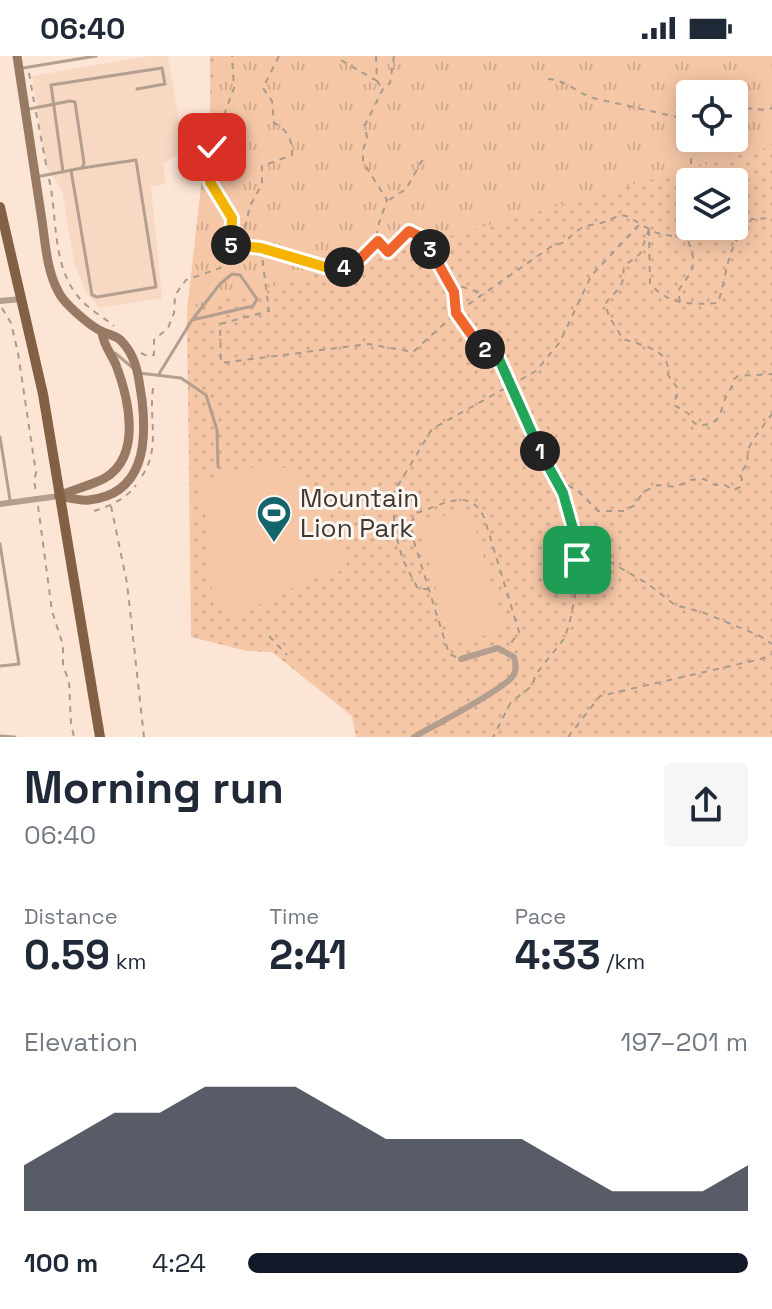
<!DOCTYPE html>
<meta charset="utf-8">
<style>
body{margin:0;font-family:"Space Grotesk",sans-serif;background:#f6f6f7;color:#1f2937;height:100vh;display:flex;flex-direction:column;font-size:30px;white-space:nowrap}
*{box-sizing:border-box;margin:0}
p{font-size:26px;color:#747a83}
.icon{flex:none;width:44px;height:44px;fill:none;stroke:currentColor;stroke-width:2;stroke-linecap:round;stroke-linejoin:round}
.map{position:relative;height:681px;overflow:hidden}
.drawer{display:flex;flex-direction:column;background:#fff;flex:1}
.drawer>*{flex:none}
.controls{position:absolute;left:676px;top:24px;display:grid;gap:16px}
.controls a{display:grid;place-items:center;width:72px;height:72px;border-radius:8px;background:#fff;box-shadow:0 4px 20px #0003;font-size:40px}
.pin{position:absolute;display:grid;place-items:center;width:68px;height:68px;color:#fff;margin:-34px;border-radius:16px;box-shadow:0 4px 12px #0006}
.km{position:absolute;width:40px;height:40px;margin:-20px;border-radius:50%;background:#222;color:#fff;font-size:22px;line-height:40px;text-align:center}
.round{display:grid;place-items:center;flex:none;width:84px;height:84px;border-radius:8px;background:#f6f6f7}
.overview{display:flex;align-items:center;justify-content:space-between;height:136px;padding:0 24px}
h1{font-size:44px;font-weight:600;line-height:60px}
.metrics{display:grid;grid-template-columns:repeat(3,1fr);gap:12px;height:136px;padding:8px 24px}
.metrics div{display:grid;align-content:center}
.metrics b{font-size:40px;font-weight:600}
.metrics small{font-size:22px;font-weight:400}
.metrics p{font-size:22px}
.chart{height:224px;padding:16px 24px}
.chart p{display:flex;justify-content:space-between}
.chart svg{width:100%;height:144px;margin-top:8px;fill:#111827;opacity:.7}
ul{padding:0 24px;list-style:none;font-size:26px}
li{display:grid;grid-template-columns:128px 96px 1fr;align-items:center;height:60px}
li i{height:20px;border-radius:10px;background:#111827}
.status{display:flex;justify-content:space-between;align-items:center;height:56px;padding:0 40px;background:#fff;direction:ltr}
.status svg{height:22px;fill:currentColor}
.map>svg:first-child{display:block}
</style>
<div class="status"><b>06:40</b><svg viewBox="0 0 49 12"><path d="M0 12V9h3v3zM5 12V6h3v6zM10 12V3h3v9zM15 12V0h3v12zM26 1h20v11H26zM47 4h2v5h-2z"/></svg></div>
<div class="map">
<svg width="772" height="681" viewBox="0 0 772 681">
<defs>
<pattern id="grass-dots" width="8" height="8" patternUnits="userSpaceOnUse" patternTransform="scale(2)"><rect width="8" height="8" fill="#f5c7a6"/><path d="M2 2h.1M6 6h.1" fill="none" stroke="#d3ac8f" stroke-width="1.8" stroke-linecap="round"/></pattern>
<pattern id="park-tufts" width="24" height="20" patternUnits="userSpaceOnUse" patternTransform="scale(2)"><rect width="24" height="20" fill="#f5c7a6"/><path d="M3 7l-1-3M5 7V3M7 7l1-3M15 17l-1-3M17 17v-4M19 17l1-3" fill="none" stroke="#d3ac8f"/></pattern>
</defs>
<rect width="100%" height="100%" fill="#fde5d5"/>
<polygon fill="#f7d8c3" points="149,0 168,0 184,94 164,107 165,128 151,131 162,242 99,252 85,234 74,206 62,134 46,110 32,20"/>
<path fill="url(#grass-dots)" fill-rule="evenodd" d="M210,0H772V681H356L352,660L272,596L247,595L191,581L187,254L225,243L211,165ZM690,38H734V82H690ZM690,126H734V170H690Z"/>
<path fill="url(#park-tufts)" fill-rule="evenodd" d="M216,0H772V90L187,254ZM690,38H734V82H690Z"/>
<g fill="#f5c7a6">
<path d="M258,410C268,411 280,410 289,413C328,428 336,477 348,513L313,522L235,561L213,548L206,462L196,426Z"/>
<polygon points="470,453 504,574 452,589 418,467"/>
</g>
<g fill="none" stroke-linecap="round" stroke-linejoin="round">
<g stroke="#aa998d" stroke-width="2" stroke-dasharray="6 6" stroke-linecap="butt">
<polyline points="376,0 377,25 382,32"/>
<polyline points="394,0 390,27 383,33 365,69 367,82 363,94 363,106 387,144 377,173 378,185 388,196 409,175 427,188 454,236 456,257 478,288 499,303 530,376 563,437 577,487 574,523 577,531 569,569 564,583 536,618 532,630 511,646 493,681"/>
<polyline points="341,4 377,25"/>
<polyline points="29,17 34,46"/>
<path d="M548,23C565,24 576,36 593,42L690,64"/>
<polyline points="734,51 767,54 772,52"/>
<polyline points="36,56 47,113"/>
<polyline points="690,69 685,82 692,93 691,108 700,126"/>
<path d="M49,123C58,162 51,210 80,243C89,253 103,261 114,270"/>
<polyline points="389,144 406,133 423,103 427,102"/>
<path d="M649,173L640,198L624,210C623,216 624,224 621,229C617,237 609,240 605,249L610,262L623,283C643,290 671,293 668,319C678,335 680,327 674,349L689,358L693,366L699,370C719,366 718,365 724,346C727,337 732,333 734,323L738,320L772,318"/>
<path d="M649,174L650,228C669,249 691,249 718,247C728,216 726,189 752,163L772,162"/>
<path d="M234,176L245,172L250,150L262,128V110L292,99C293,85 287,73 274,67L272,45L263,32L279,0"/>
<polyline points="232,190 261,192 332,213 348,210 361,202 377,186"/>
<path d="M261,192L269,255L220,268L221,307L368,288L413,296L456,257L552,190C570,186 567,181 580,173C587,168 597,169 604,166C623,159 621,155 640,168"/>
<polyline points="450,227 485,238"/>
<path d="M680,246L678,235C692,215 699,209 687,183"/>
<polyline points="2,252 11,267 18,297 36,417 34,424 36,436"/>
<polyline points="141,297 147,300 154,299 154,284 168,272 174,257 175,239 186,224 220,212 231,190 232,162 210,126 212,91 234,32 232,0"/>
<path d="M142,420C162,391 147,359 154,327"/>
<polyline points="557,424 577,434 598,455 624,455 635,449 643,436 658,429 675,431 691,424 704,423 715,429 723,428 734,434 740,431 742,423 740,418 747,408 748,393 755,381 772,358"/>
<polyline points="38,450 52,555 63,589 63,610 69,625 71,668 74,681"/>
<polyline points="111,450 127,527 144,681"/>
<path d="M94,455C110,450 126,443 136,429"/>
<polyline points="578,487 648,528 675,549 702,556 760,580 772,588"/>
<polyline points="429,533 418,533 403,504 394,473 394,436 432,373 536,315 560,286 591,220 640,168 657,177 687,183 690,148"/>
<polyline points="269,580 287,599"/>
<path d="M456,601L449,598L411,476L412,465L416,457C443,449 472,429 485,464L519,576L509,590"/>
<polyline points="568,681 600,640 761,603 772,598"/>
</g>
<g stroke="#b49e8f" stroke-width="3">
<polyline points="23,12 96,0"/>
<polyline points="29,53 70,45 75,46 84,107 82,112 36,121"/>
<polyline points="71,114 92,239 97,241 156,231 136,104 82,112"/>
<polyline points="63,116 51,29 162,12 165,28 137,33"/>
<polyline points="115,297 133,312"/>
<polyline points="139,317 181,322 206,339 217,374 218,411"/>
<polyline points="159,318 192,264 253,250 257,243 240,219 232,218 220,228 192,264"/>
<polyline points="0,381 10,444"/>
<polyline points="0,488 19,608 0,610"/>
<polyline points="0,680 15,681"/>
</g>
<g stroke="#b49e8f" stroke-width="6">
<polyline points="0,245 22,243"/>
<polyline points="0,448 59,440"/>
<path d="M414,681C433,670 503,634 513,620C517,614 516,608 514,601L498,592L461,603"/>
</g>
<g stroke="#987963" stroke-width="9">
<path d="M17,0C25,53 33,105 41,158C45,182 46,213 58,235C63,247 91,271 103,276C115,281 118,279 127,292C138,307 139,326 142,344C147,387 144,438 89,444C80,445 69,442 59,440"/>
<path d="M59,440C73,434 94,428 105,422C142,400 129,343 116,309C111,297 103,289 102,276"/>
</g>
<polyline stroke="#835f44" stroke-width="10" points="0,151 43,338 100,681"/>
</g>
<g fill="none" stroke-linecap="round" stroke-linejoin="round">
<defs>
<polyline id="split-1" points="540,395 563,437 577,487 577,504"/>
<polyline id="split-2" points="485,293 499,303 540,395"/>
<polyline id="split-3" points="430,193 454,236 456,257 478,288 485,293"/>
<polyline id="split-4" points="344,211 361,202 378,185 388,196 409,175 419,180 430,193"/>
<polyline id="split-5" points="231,189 261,192 332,213 344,211"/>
<polyline id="split-6" points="212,91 210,126 232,162 231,189"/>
</defs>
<use href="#split-1" stroke="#fff" stroke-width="16"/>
<use href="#split-2" stroke="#fff" stroke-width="16"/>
<use href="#split-3" stroke="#fff" stroke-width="16"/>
<use href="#split-4" stroke="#fff" stroke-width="16"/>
<use href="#split-5" stroke="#fff" stroke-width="16"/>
<use href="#split-6" stroke="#fff" stroke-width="16"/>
<use href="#split-1" stroke="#22a559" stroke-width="10"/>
<use href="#split-2" stroke="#22a559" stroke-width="10"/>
<use href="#split-3" stroke="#f0652b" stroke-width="10"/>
<use href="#split-4" stroke="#f0652b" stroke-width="10"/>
<use href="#split-5" stroke="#f5b400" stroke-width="10"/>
<use href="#split-6" stroke="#f5b400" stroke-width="10"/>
</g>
<defs>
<symbol id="stadium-pin" viewBox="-11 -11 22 30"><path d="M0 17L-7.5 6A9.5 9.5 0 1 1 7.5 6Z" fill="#15636b" stroke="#fcf7f3"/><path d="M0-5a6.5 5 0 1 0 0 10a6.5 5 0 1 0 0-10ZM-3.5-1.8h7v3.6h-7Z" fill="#fff"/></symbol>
</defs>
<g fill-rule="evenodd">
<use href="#stadium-pin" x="254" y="437" width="40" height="54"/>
</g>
<g text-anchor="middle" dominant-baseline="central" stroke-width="6" stroke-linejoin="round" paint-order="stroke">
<g font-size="26" fill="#403730" stroke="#fcf7f3" text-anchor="start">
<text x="300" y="442">Mountain<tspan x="300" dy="30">Lion Park</tspan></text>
</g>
</g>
</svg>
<div class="controls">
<a><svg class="icon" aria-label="locate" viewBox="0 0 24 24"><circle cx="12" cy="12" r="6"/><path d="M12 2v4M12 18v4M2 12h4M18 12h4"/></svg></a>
<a><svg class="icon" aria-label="layers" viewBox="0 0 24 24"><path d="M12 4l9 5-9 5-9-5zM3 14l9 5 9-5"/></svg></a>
</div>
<div class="pin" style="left:577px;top:504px;background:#1e9e55"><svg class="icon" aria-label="arrive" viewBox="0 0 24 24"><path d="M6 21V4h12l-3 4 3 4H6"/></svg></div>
<div class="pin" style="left:212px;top:91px;background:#d93025"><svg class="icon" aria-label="check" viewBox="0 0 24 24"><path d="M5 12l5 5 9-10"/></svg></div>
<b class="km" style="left:540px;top:395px">1</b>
<b class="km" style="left:485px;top:293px">2</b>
<b class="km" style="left:430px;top:193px">3</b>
<b class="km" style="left:344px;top:211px">4</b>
<b class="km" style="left:231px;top:189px">5</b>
</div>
<section class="drawer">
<div class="overview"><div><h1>Morning run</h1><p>06:40</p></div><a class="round"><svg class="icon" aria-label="share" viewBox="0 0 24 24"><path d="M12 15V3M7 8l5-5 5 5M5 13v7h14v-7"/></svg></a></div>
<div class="metrics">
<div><p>Distance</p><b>0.59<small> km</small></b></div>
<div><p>Time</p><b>2:41</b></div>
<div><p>Pace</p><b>4:33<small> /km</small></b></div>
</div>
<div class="chart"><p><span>Elevation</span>197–201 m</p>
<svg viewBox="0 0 160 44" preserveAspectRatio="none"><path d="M0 44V30L10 22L20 14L30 14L40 6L50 6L60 6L70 14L80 22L90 22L100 22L110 22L120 30L130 38L140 38L150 38L160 30V44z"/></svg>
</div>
<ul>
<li><b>100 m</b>4:24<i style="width:100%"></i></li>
</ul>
</section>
